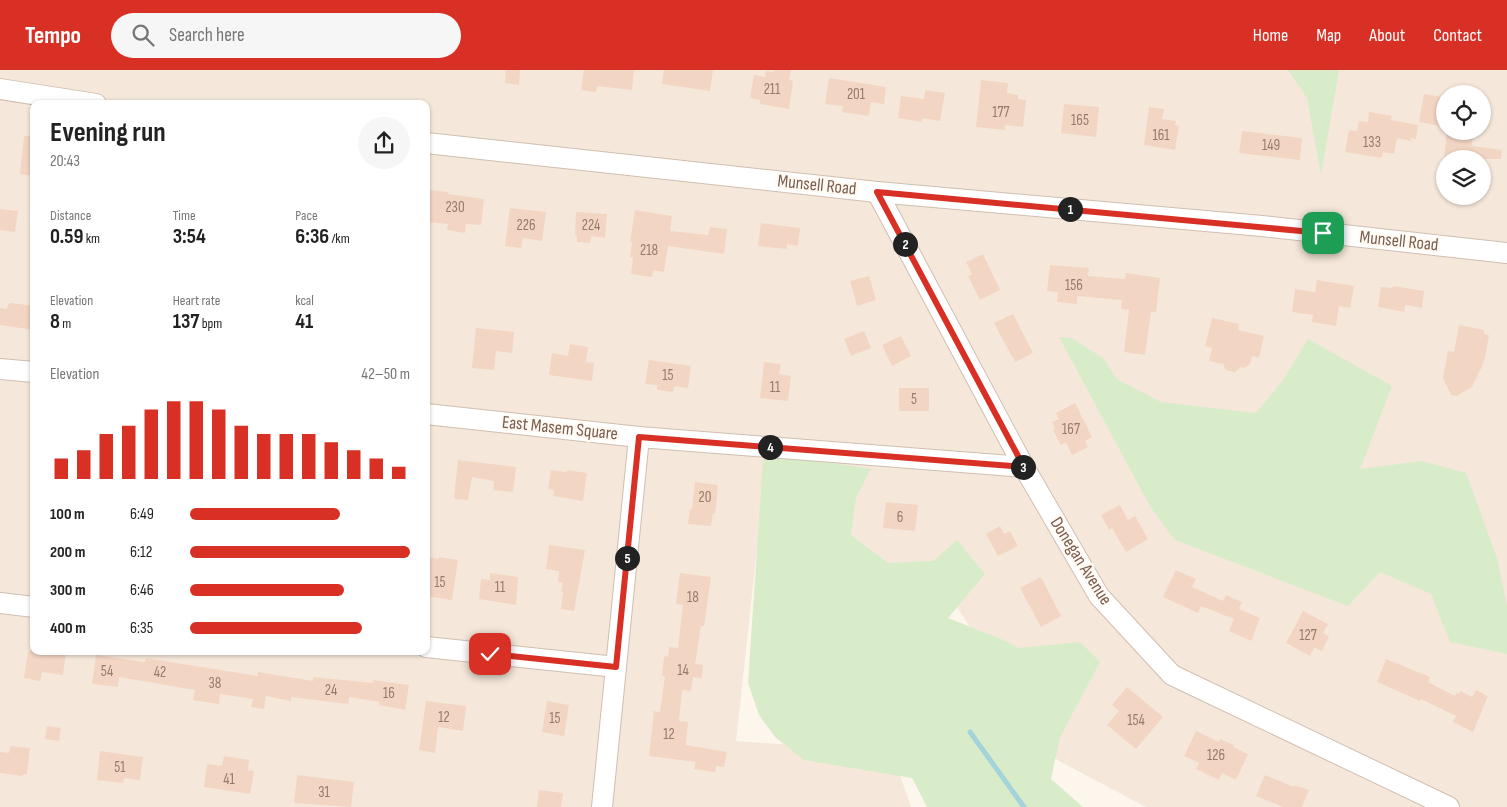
<!DOCTYPE html>
<meta charset="utf-8">
<style>
body{margin:0;font-family:"Sofia Sans Condensed",sans-serif;background:#f6f6f6;color:#222;height:100vh;display:flex;flex-direction:column;font-size:19px;white-space:nowrap}
*{box-sizing:border-box;margin:0}
p{font-size:16px;color:#767676}
.icon{flex:none;width:28px;height:28px;fill:none;stroke:currentColor;stroke-width:2;stroke-linecap:round;stroke-linejoin:round}
.map{position:relative;flex:1;overflow:hidden}
.panel{position:absolute;left:30px;top:30px;width:400px;height:555px;display:flex;flex-direction:column;background:#fff;border-radius:10px;box-shadow:0 1px 4px #0004}
.panel>*{flex:none}
.buttons{position:absolute;left:1436px;top:15px;display:grid;gap:10px}
.buttons a{display:grid;place-items:center;width:55px;height:55px;border-radius:50%;background:#fff;box-shadow:0 1px 4px #0004;font-size:25px}
.pin{position:absolute;display:grid;place-items:center;width:42px;height:42px;color:#fff;margin:-21px;border-radius:10px;box-shadow:0 2px 8px #0006}
.km{position:absolute;width:25px;height:25px;margin:-12px;border-radius:50%;background:#222;color:#fff;font-size:14px;line-height:25px;text-align:center}
.round{display:grid;place-items:center;flex:none;width:52px;height:52px;border-radius:26px;background:#f6f6f6}
.headline{display:flex;align-items:center;justify-content:space-between;height:85px;padding:0 20px}
h1{font-size:28px;font-weight:700;line-height:38px}
.stats{display:grid;grid-template-columns:repeat(3,1fr);gap:8px;height:85px;padding:5px 20px}
.stats div{display:grid;align-content:center}
.stats b{font-size:21px;font-weight:700}
.stats small{font-size:14px;font-weight:400}
.stats p{font-size:14px}
.chart{height:140px;padding:10px 20px}
.chart p{display:flex;justify-content:space-between}
.chart svg{width:100%;height:90px;margin-top:5px;stroke:#d93025;stroke-width:6}
ul{padding:0 20px;list-style:none;font-size:16px}
li{display:grid;grid-template-columns:80px 60px 1fr;align-items:center;height:38px}
li i{height:12px;border-radius:6px;background:#d93025}
header{display:flex;align-items:center;gap:30px;box-sizing:border-box;height:70px;padding:0 25px;background:#d93025;color:#fff}
header strong{font-size:24px}
nav{display:flex;gap:28px;margin-inline-start:auto;font-size:18px}
.search{width:350px;height:45px;background:#f6f6f6;display:flex;align-items:center;gap:12px;box-sizing:border-box;padding:0 18px;border-radius:28px;color:#767676;font-size:19px}
.map>svg:first-child{display:block}
</style>
<header>
<strong>Tempo</strong>
<div class="search"><svg class="icon" aria-label="search" viewBox="0 0 24 24"><circle cx="10" cy="10" r="6"/><path d="M15 15l6 6"/></svg>Search here</div>
<nav><a>Home</a><a>Map</a><a>About</a><a>Contact</a></nav>
</header>
<div class="map">
<svg width="1507" height="737" viewBox="0 0 1507 737">
<rect width="100%" height="100%" fill="#fdf6ec"/>
<path fill="#f5e8da" fill-rule="evenodd" d="M0,0H1507V737H1146L1057,690L945,519L813,507L766,397L736,671L892,682L911,737H0ZM1445,24H1482V61H1445ZM34,34H426V581H34ZM1445,89H1482V126H1445Z"/>
<g fill="#d8ecc9">
<polygon points="1288,0 1339,0 1321,105 1307,28"/>
<polygon points="1059,267 1072,268 1104,289 1117,309 1161,332 1256,343 1283,310 1308,269 1392,316 1360,399 1422,391 1466,403 1497,488 1507,536 1507,584 1450,572 1431,524 1380,502 1348,536 1175,470 1151,438"/>
<polygon points="777,384 871,399 856,427 851,465 888,493 933,491 957,470 985,504 948,548 999,568 1019,578 1080,572 1100,592 1060,667 1051,709 1083,737 927,737 912,708 804,690 775,667 759,645 748,613 763,390"/>
</g>
<g fill="none" stroke-linecap="round" stroke-linejoin="round">
<polyline stroke="#a5d3da" stroke-width="5" points="970,662 1024,737"/>
</g>
<g fill="#f3d5c3">
<polygon points="506,0 520,0 519,15 505,13"/>
<polygon points="584,0 634,0 632,20 597,16 596,22 581,20"/>
<polygon points="664,0 713,0 710,21 662,14"/>
<polygon points="774,0 791,0 789,10 793,11 789,39 760,34 760,30 750,28 754,5 765,7 766,1 774,2"/>
<polygon points="829,8 886,17 884,34 871,32 869,46 842,42 843,36 825,34"/>
<polygon points="981,10 1008,13 1007,23 1018,25 1018,29 1026,30 1023,57 1005,55 1005,60 976,57"/>
<polygon points="925,20 945,23 940,51 922,48 922,52 898,48 901,26 924,29"/>
<polygon points="1424,24 1442,27 1440,39 1444,40 1441,56 1419,52"/>
<polygon points="1064,34 1099,37 1096,67 1061,63"/>
<polygon points="1149,37 1164,39 1162,49 1176,51 1175,55 1179,56 1175,80 1144,75"/>
<polygon points="1369,42 1392,46 1391,50 1418,55 1416,69 1411,68 1411,71 1397,68 1394,84 1383,82 1382,88 1345,82 1349,60 1357,61 1359,51 1368,52"/>
<polygon points="1242,61 1302,68 1300,90 1239,83"/>
<polygon points="1447,61 1473,64 1472,76 1502,80 1501,89 1444,89"/>
<polygon points="24,66 34,66 34,106 20,104"/>
<polygon points="429,120 448,122 448,124 484,129 481,155 466,154 465,163 447,160 448,154 426,152"/>
<polygon points="510,138 546,142 542,171 523,168 521,178 505,176"/>
<polygon points="0,139 18,141 15,162 0,160"/>
<polygon points="635,140 672,146 670,161 708,165 710,157 727,159 724,184 668,176 664,202 653,200 652,207 631,204 633,187 630,187 632,172 630,172"/>
<polygon points="576,142 607,144 605,168 591,166 590,173 577,172 577,165 575,165"/>
<polygon points="761,153 800,158 798,176 787,174 787,179 758,176"/>
<polygon points="983,184 1000,220 980,230 968,206 972,204 966,192"/>
<polygon points="1050,195 1089,198 1088,206 1125,209 1126,203 1160,208 1156,242 1151,242 1145,285 1124,282 1129,240 1121,239 1122,230 1077,226 1077,234 1057,232 1058,222 1047,221"/>
<polygon points="869,206 876,230 857,236 850,211"/>
<polygon points="1317,210 1354,216 1350,238 1339,236 1336,256 1312,252 1313,245 1292,242 1295,219 1315,222"/>
<polygon points="1393,216 1424,221 1422,238 1405,235 1404,242 1378,237 1381,217 1392,218"/>
<polygon points="12,233 34,236 34,260 0,255 0,238 7,239 8,234"/>
<polygon points="1013,244 1033,283 1015,292 994,253"/>
<polygon points="1212,248 1239,254 1238,260 1264,266 1259,288 1252,286 1250,294 1244,298 1241,297 1235,302 1226,300 1223,294 1209,291 1212,278 1205,276"/>
<polygon points="1459,255 1484,260 1484,264 1489,265 1484,292 1472,317 1457,326 1451,325 1443,308 1448,281 1454,282"/>
<polygon points="476,258 514,262 512,283 496,281 494,300 472,298"/>
<polygon points="864,261 871,278 851,286 844,269"/>
<polygon points="901,266 911,286 892,296 882,275"/>
<polygon points="570,274 588,277 586,292 594,293 592,311 549,305 552,283 568,286"/>
<polygon points="649,290 691,296 688,318 674,316 673,322 657,320 657,315 645,314"/>
<polygon points="764,292 781,294 779,304 791,306 788,331 760,328"/>
<rect x="899" y="318" width="30" height="23"/>
<polygon points="1075,333 1092,367 1085,371 1088,377 1072,385 1066,372 1061,375 1053,360 1055,359 1052,352 1059,349 1056,343"/>
<polygon points="458,390 516,397 513,422 493,420 494,411 472,407 468,430 454,429"/>
<polygon points="551,400 567,402 567,400 587,403 583,431 553,426 554,420 548,419"/>
<polygon points="695,412 718,415 715,444 713,443 711,456 688,454 690,439 692,439"/>
<polygon points="886,432 918,435 915,461 883,458"/>
<polygon points="1120,435 1128,450 1135,446 1148,469 1126,482 1112,458 1109,460 1101,445"/>
<polygon points="1000,456 1004,464 1010,461 1018,476 998,486 986,464"/>
<polygon points="549,475 585,480 574,541 561,539 563,522 561,522 563,512 558,512 559,501 546,499"/>
<polygon points="428,487 439,489 439,487 458,490 452,530 426,526 426,501"/>
<polygon points="1176,500 1196,509 1192,517 1223,531 1226,525 1242,532 1239,539 1260,548 1251,571 1229,561 1234,549 1201,536 1198,543 1163,527"/>
<polygon points="490,503 518,507 516,535 479,529 481,509 490,510"/>
<polygon points="680,503 711,507 704,556 701,556 695,594 703,595 702,608 693,607 691,621 682,620 679,651 688,652 686,675 727,682 724,697 716,696 715,702 694,699 696,692 649,686 654,641 660,642 665,606 662,606 664,586 668,587 669,577 678,578 683,535 676,534"/>
<polygon points="1041,507 1061,546 1041,557 1020,518"/>
<polygon points="1303,541 1328,554 1323,563 1329,566 1322,581 1314,577 1310,586 1286,573"/>
<polygon points="28,581 66,582 63,605 42,602 40,611 24,608"/>
<polygon points="96,585 145,592 146,588 258,606 258,602 313,611 313,607 373,613 373,610 409,615 405,640 379,635 380,632 349,627 348,634 291,627 291,631 266,626 264,639 251,637 253,629 220,624 219,634 193,630 195,620 119,607 118,617 92,614"/>
<polygon points="1386,589 1430,607 1428,612 1455,626 1456,623 1459,624 1460,621 1472,627 1476,620 1488,626 1473,662 1453,652 1456,646 1421,629 1420,631 1377,612"/>
<polygon points="1127,617 1163,647 1136,679 1107,655 1119,641 1112,635"/>
<polygon points="426,631 466,636 463,661 438,657 435,683 419,680"/>
<polygon points="547,631 569,635 564,666 542,662"/>
<polygon points="47,656 61,658 59,671 45,669"/>
<polygon points="1196,661 1219,672 1220,669 1234,675 1233,677 1248,684 1236,710 1222,703 1219,710 1196,699 1199,693 1184,686"/>
<polygon points="10,676 30,678 27,704 23,704 23,706 0,703 0,682 9,683"/>
<polygon points="100,681 143,687 140,710 124,708 123,713 97,710"/>
<polygon points="224,686 249,690 248,700 254,701 250,724 204,717 207,694 222,696"/>
<polygon points="297,705 354,712 351,737 294,733"/>
<polygon points="1265,705 1294,717 1294,715 1309,720 1302,737 1283,737 1256,726"/>
<polygon points="539,720 563,723 561,737 537,737"/>
</g>
<g fill="none" stroke-linecap="round" stroke-linejoin="round">
<defs>
<g id="minor">
<polyline points="0,19 96,34"/>
<polyline points="426,73 877,122 1262,156 1507,183"/>
<polyline points="877,122 1024,397 1099,526 1172,605 1449,737"/>
<polyline points="0,299 34,302"/>
<polyline points="426,344 639,367 1024,397"/>
<polyline points="0,533 34,537"/>
<polyline points="426,577 616,597"/>
<polyline points="602,737 639,367"/>
</g>
</defs>
<use href="#minor" stroke="#d1beb0" stroke-width="22"/>
<use href="#minor" stroke="#fff" stroke-width="20"/>
</g>
<g fill="none" stroke-linecap="round" stroke-linejoin="round">
<defs>
<polyline id="route" points="490,584 616,597 639,367 1024,397 877,122 1323,163"/>
</defs>
<use href="#route" stroke="#fff" stroke-width="10"/>
<use href="#route" stroke="#d93025" stroke-width="6"/>
</g>
<g text-anchor="middle" dominant-baseline="central" stroke-width="5" stroke-linejoin="round" paint-order="stroke">
<g font-size="15" fill="#987a6a">
<text x="772" y="19">211</text>
<text x="856" y="24">201</text>
<text x="1001" y="42">177</text>
<text x="1080" y="50">165</text>
<text x="1161" y="65">161</text>
<text x="1372" y="72">133</text>
<text x="1271" y="75">149</text>
<text x="455" y="137">230</text>
<text x="526" y="155">226</text>
<text x="591" y="155">224</text>
<text x="649" y="180">218</text>
<text x="1074" y="215">156</text>
<text x="668" y="305">15</text>
<text x="775" y="317">11</text>
<text x="914" y="329">5</text>
<text x="1071" y="359">167</text>
<text x="705" y="427">20</text>
<text x="900" y="447">6</text>
<text x="440" y="512">15</text>
<text x="500" y="517">11</text>
<text x="693" y="527">18</text>
<text x="1308" y="565">127</text>
<text x="683" y="600">14</text>
<text x="107" y="601">54</text>
<text x="160" y="602">42</text>
<text x="215" y="613">38</text>
<text x="331" y="620">24</text>
<text x="389" y="623">16</text>
<text x="444" y="647">12</text>
<text x="555" y="648">15</text>
<text x="1136" y="650">154</text>
<text x="669" y="664">12</text>
<text x="1216" y="685">126</text>
<text x="120" y="697">51</text>
<text x="229" y="709">41</text>
<text x="324" y="722">31</text>
</g>
<g font-size="18" fill="#7a5c4d" stroke="#fffaf3">
<text transform="translate(817 115) rotate(6)">Munsell Road</text>
<text transform="translate(1399 171) rotate(6)">Munsell Road</text>
<text transform="translate(560 358) rotate(6)">East Masem Square</text>
<text transform="translate(1081 491) rotate(58)">Donegan Avenue</text>
</g>
</g>
</svg>
<div class="buttons">
<a><svg class="icon" aria-label="locate" viewBox="0 0 24 24"><circle cx="12" cy="12" r="6"/><path d="M12 2v4M12 18v4M2 12h4M18 12h4"/></svg></a>
<a><svg class="icon" aria-label="layers" viewBox="0 0 24 24"><path d="M12 4l9 5-9 5-9-5zM3 14l9 5 9-5"/></svg></a>
</div>
<div class="pin" style="left:1323px;top:163px;background:#1e9e55"><svg class="icon" aria-label="arrive" viewBox="0 0 24 24"><path d="M6 21V4h12l-3 4 3 4H6"/></svg></div>
<div class="pin" style="left:490px;top:584px;background:#d93025"><svg class="icon" aria-label="check" viewBox="0 0 24 24"><path d="M5 12l5 5 9-10"/></svg></div>
<b class="km" style="left:1070px;top:139px">1</b>
<b class="km" style="left:905px;top:174px">2</b>
<b class="km" style="left:1023px;top:397px">3</b>
<b class="km" style="left:770px;top:377px">4</b>
<b class="km" style="left:627px;top:488px">5</b>
<section class="panel">
<div class="headline"><div><h1>Evening run</h1><p>20:43</p></div><a class="round"><svg class="icon" aria-label="share" viewBox="0 0 24 24"><path d="M12 15V3M7 8l5-5 5 5M5 13v7h14v-7"/></svg></a></div>
<div class="stats">
<div><p>Distance</p><b>0.59<small> km</small></b></div>
<div><p>Time</p><b>3:54</b></div>
<div><p>Pace</p><b>6:36<small> /km</small></b></div>
</div>
<div class="stats">
<div><p>Elevation</p><b>8<small> m</small></b></div>
<div><p>Heart rate</p><b>137<small> bpm</small></b></div>
<div><p>kcal</p><b>41</b></div>
</div>
<div class="chart"><p><span>Elevation</span>42–50 m</p>
<svg viewBox="0 0 160 44" preserveAspectRatio="none"><path d="M5 44V34M15 44V30M25 44V22M35 44V18M45 44V10M55 44V6M65 44V6M75 44V10M85 44V18M95 44V22M105 44V22M115 44V22M125 44V26M135 44V30M145 44V34M155 44V38"/></svg>
</div>
<ul>
<li><b>100 m</b>6:49<i style="width:68%"></i></li>
<li><b>200 m</b>6:12<i style="width:100%"></i></li>
<li><b>300 m</b>6:46<i style="width:70%"></i></li>
<li><b>400 m</b>6:35<i style="width:78%"></i></li>
</ul>
</section>
</div>
